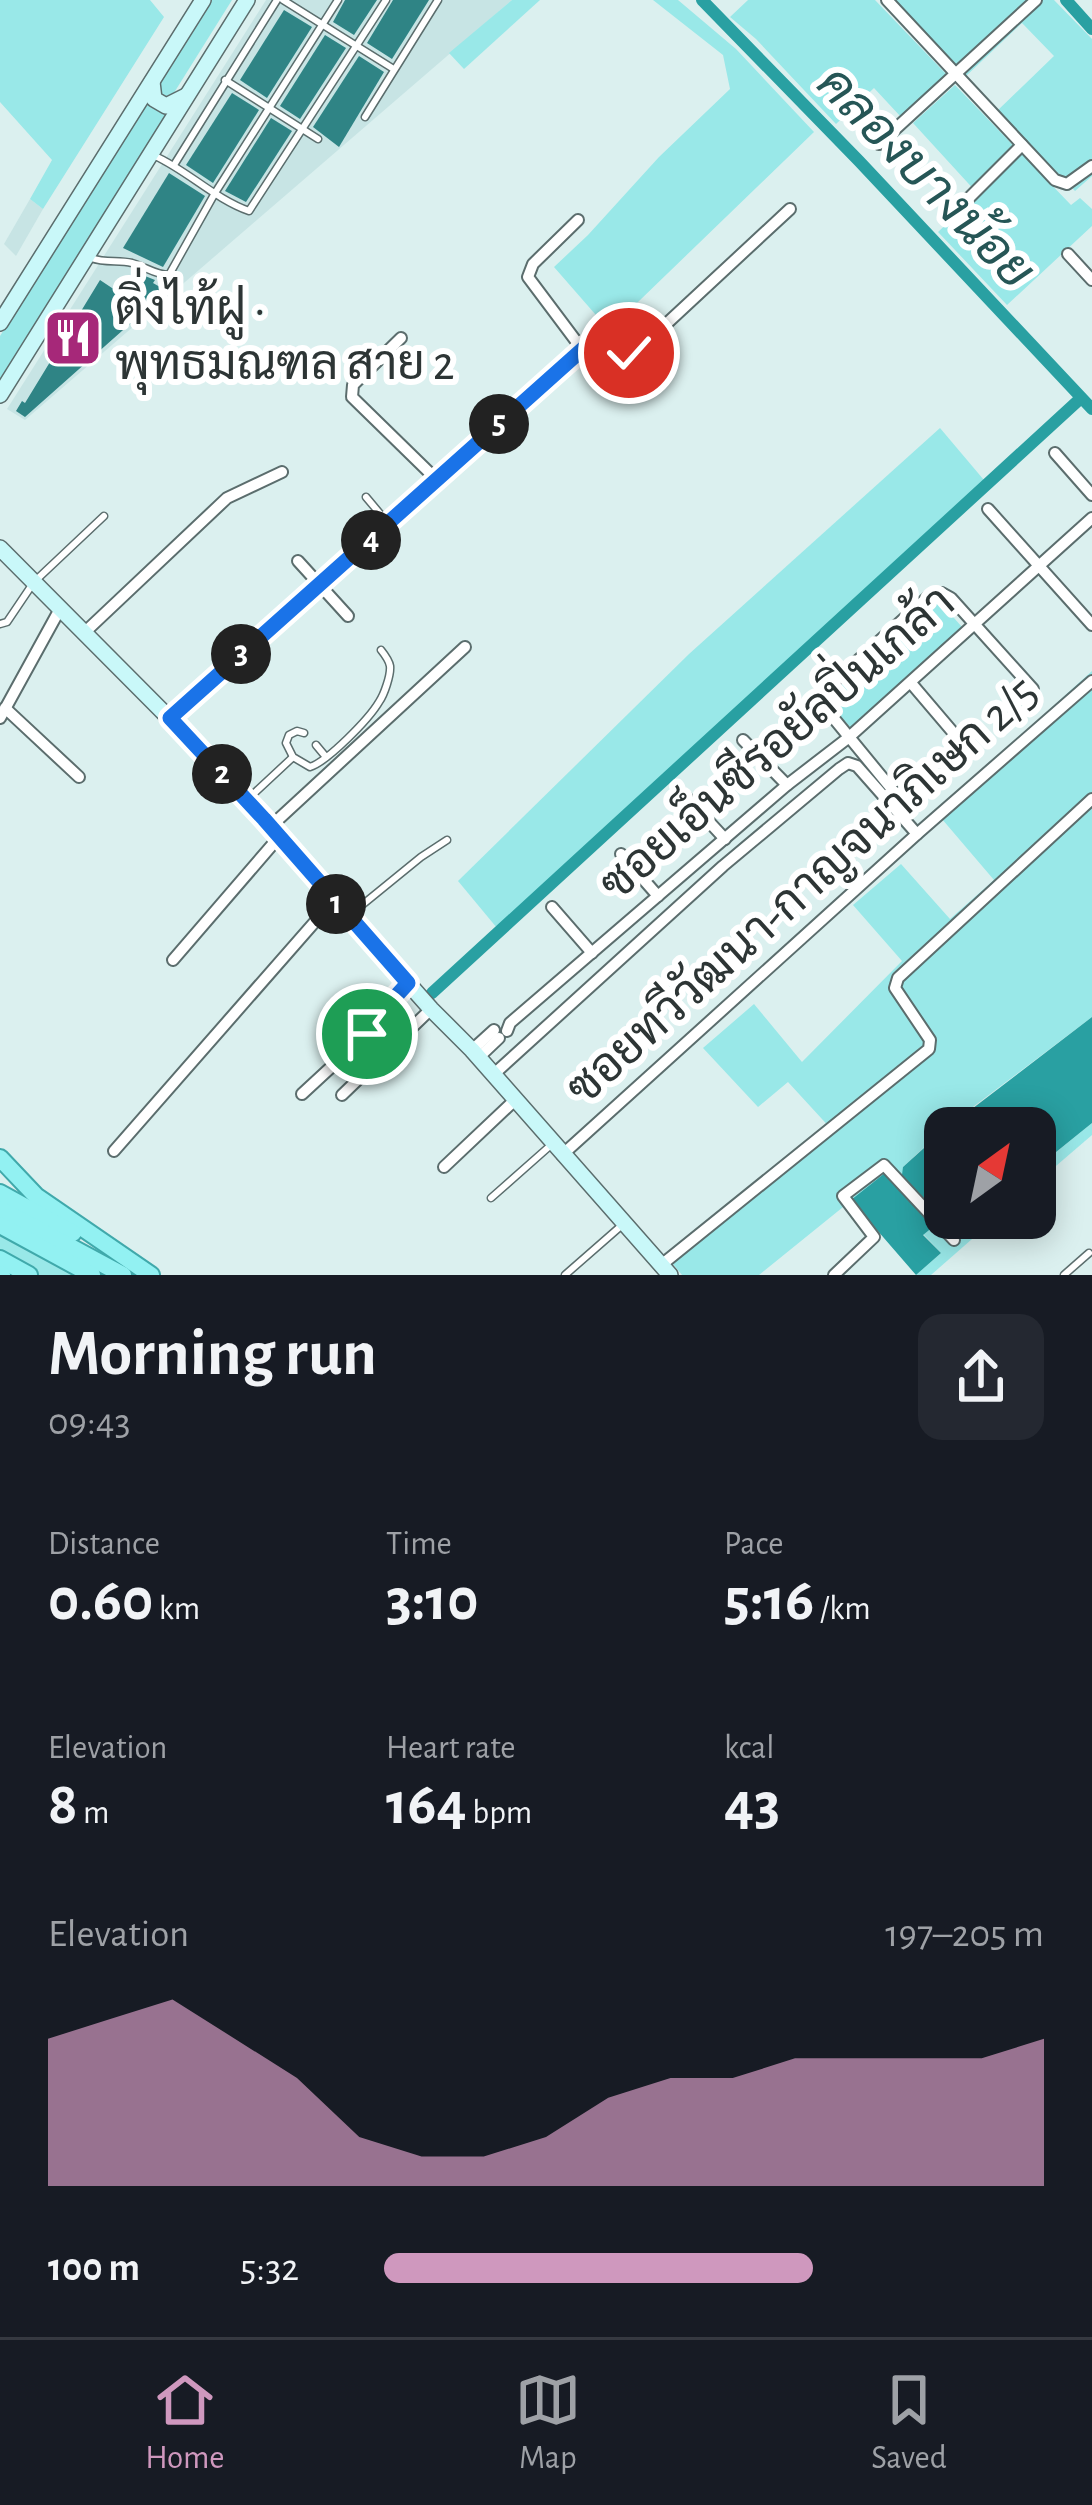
<!DOCTYPE html>
<meta charset="utf-8">
<style>
body{margin:0;font-family:"Alegreya Sans",Sarabun,sans-serif;background:#242831;color:#f1f3f6;height:100vh;display:flex;flex-direction:column;font-size:45px;white-space:nowrap}
*{box-sizing:border-box;margin:0}
p{font-size:39px;color:#9ea1a6}
.icon{flex:none;width:66px;height:66px;fill:none;stroke:currentColor;stroke-width:2;stroke-linecap:round;stroke-linejoin:round}
.map{position:relative;height:1275px;overflow:hidden}
.drawer{display:flex;flex-direction:column;background:#171b24;flex:1}
.drawer>*{flex:none}
.needle{width:78px;rotate:33deg}
.buttons{position:absolute;left:924px;top:1107px;display:grid;gap:24px}
.buttons a{display:grid;place-items:center;width:132px;height:132px;border-radius:24px;background:#171b24;box-shadow:0 6px 30px #0003;font-size:60px}
.pin{position:absolute;display:grid;place-items:center;width:102px;height:102px;color:#fff;margin:-51px;border:6px solid #fff;border-radius:50%;box-shadow:0 3px 12px #0007}
.km{position:absolute;width:60px;height:60px;margin:-30px;border-radius:50%;background:#222;color:#fff;font-size:33px;line-height:60px;text-align:center}
.round{display:grid;place-items:center;flex:none;width:126px;height:126px;border-radius:24px;background:#242831}
.head{display:flex;align-items:center;justify-content:space-between;height:204px;padding:0 48px}
h1{font-size:66px;font-weight:700;line-height:90px}
.stats{display:grid;grid-template-columns:repeat(3,1fr);gap:18px;height:204px;padding:12px 48px}
.stats div{display:grid;align-content:center}
.stats b{font-size:60px;font-weight:700}
.stats small{font-size:33px;font-weight:400}
.stats p{font-size:33px}
.chart{height:336px;padding:24px 48px}
.chart p{display:flex;justify-content:space-between}
.chart svg{width:100%;height:216px;margin-top:12px;fill:#cf98be;opacity:.7}
ul{padding:0 48px;list-style:none;font-size:39px}
li{display:grid;grid-template-columns:192px 144px 1fr;align-items:center;height:90px}
li i{height:30px;border-radius:15px;background:#cf98be}
.tabs{display:flex;justify-content:space-around;align-items:center;height:168px;border-top:3px solid #363941;background:#171b24;font-size:33px;color:#9ea1a6}
.tabs a{display:grid;justify-items:center;gap:6px}
.tabs .on{color:#cf98be}
.map>svg:first-child{display:block}
</style>
<div class="map">
<svg width="1092" height="1275" viewBox="0 0 1092 1275">
<rect width="100%" height="100%" fill="#dbf0ef"/>
<g fill="#c7e4e4">
<polygon points="266,0 512,0 25,420 7,409"/>
<polygon points="30,199 43,209 16,256 4,244"/>
</g>
<g fill="#99e8e8">
<polygon points="0,0 150,0 164,17 43,209 30,199 52,160 0,102"/>
<polygon points="212,0 232,0 172,96 166,100 160,97 158,87"/>
<polygon points="512,0 540,0 464,69 449,53"/>
<polygon points="653,0 678,0 736,49 814,132 609,330 554,267 588,235 659,157 730,89 723,55"/>
<polygon points="748,0 875,0 947,75 901,117 874,88 836,124 756,39 730,17"/>
<polygon points="895,0 1054,0 1092,39 1092,176 1075,191 997,111 1054,56 1022,23 966,76"/>
<polygon points="955,85 1071,205 1080,198 1092,209 1092,226 1007,305 938,232 978,194 913,123"/>
<polygon points="148,101 167,113 0,379 0,336"/>
<polygon points="940,428 989,486 502,934 458,881 689,654"/>
<polygon points="937,599 962,627 851,728 825,699"/>
<polygon points="1092,671 1092,1017 945,1128 903,1167 956,1232 974,1218 996,1218 931,1275 916,1275 941,1253 874,1182 759,1275 682,1275 673,1264 833,1131 788,1082 758,1107 703,1048 754,1004 802,1062 902,961 853,905 901,864 950,919 994,880 936,812"/>
<polygon points="1092,1123 1092,1135 1035,1184 1035,1169"/>
<polygon points="0,1212 115,1275 12,1275 0,1269"/>
</g>
<g fill="#29a0a2">
<polygon points="1092,1017 1092,1123 1035,1169 1035,1128 947,1128"/>
<polygon points="945,1129 945,1218 974,1218 956,1232 902,1175 903,1167"/>
<polygon points="885,1173 934,1226 923,1235 941,1253 916,1275 851,1200"/>
</g>
<g fill="none" stroke-linecap="round" stroke-linejoin="round">
<g stroke="#29a0a2" stroke-width="12">
<polyline points="702,0 859,161 1092,409"/>
<polyline points="1066,0 1092,29"/>
<polyline points="432,993 1081,398"/>
</g>
</g>
<g fill="#2f8485">
<polygon points="345,0 377,0 354,35 333,22"/>
<polygon points="393,0 429,0 392,59 367,43"/>
<polygon points="284,10 312,27 267,98 240,80"/>
<polygon points="325,35 346,48 300,119 280,106"/>
<polygon points="359,56 384,72 339,147 313,127"/>
<polygon points="232,93 259,110 213,183 186,165"/>
<polygon points="271,118 292,131 246,202 225,191"/>
<polygon points="169,173 205,196 163,267 123,248"/>
<polygon points="135,272 155,280 153,283 167,291 25,417 16,411 22,401 25,403 100,280 121,294"/>
</g>
<g fill="none" stroke-linecap="round" stroke-linejoin="round">
<defs>
<g id="lane">
<polyline points="283,0 392,68"/>
<polyline points="225,80 318,139"/>
<polyline points="365,117 438,0"/>
<path d="M155,156C188,171 215,199 249,211L386,0"/>
<polyline points="174,165 277,0"/>
<path d="M91,258C105,263 118,260 132,263C146,267 156,275 169,275L215,193L338,0"/>
<polyline points="366,497 387,522"/>
<polyline points="0,624 7,622 34,582 104,516"/>
<path d="M304,733L297,731L289,735L286,743L293,757L310,767C328,761 369,719 379,702C384,695 391,675 390,666C389,660 385,655 381,650"/>
<polyline points="316,745 326,757"/>
<polyline points="249,798 292,758"/>
<polyline points="351,914 421,857 447,840"/>
<polyline points="491,1198 551,1145"/>
<polyline points="565,1275 621,1226"/>
<polyline points="1064,1275 1089,1253"/>
</g>
<g id="street">
<polyline points="887,0 1055,180 1067,184 1092,166"/>
<polyline points="879,144 1036,0"/>
<polyline points="958,209 1022,145"/>
<polyline points="578,220 533,264 528,277 582,349"/>
<polyline points="1068,254 1092,280"/>
<polyline points="401,338 353,385 352,397 437,480"/>
<polyline points="1055,453 1092,495"/>
<polyline points="988,509 1092,625"/>
<polyline points="298,561 348,616"/>
<polyline points="84,633 227,498 282,472"/>
<polyline points="911,683 968,750"/>
<polyline points="5,708 79,777"/>
<polyline points="0,718 60,609"/>
<polyline points="170,718 594,339 605,337 629,353 636,352 790,209"/>
<polyline points="743,740 787,785"/>
<polyline points="686,797 725,839"/>
<polyline points="909,810 822,704 820,697 824,691 927,598 942,593 951,598 1033,689"/>
<polyline points="270,827 465,647"/>
<polyline points="621,854 658,896"/>
<polyline points="552,907 592,953"/>
<polyline points="173,960 279,837"/>
<polyline points="507,1031 510,1023 787,785 848,738 1092,518"/>
<polyline points="472,1050 494,1030"/>
<polyline points="479,1057 499,1038"/>
<polyline points="494,1074 723,866 839,769 848,763 857,766 917,834"/>
<polyline points="302,1094 367,1034 378,1016 408,983"/>
<polyline points="342,1095 431,1009"/>
<polyline points="114,1151 334,900"/>
<polyline points="562,1155 917,834 1092,681"/>
<polyline points="444,1167 515,1100"/>
<polyline points="660,1266 929,1049 930,1040 895,988 898,978 1092,799"/>
<polyline points="834,1275 874,1237 843,1196 884,1165 954,1240"/>
</g>
<g id="secondary">
<polyline points="152,82 154,99 166,106 186,96"/>
<polyline points="0,323 203,0"/>
<polyline points="0,395 247,0"/>
<polyline points="0,548 177,726 246,800 431,1009 472,1050 670,1275"/>
</g>
<g id="primary">
<polyline points="0,1158 36,1196 151,1275"/>
<polyline points="0,1193 73,1233"/>
<polyline points="0,1209 123,1275"/>
<polyline points="0,1225 92,1275"/>
<polyline points="0,1259 29,1275"/>
<polyline points="0,1274 2,1275"/>
</g>
</defs>
<use href="#lane" stroke="#5b6d6d" stroke-width="9"/>
<use href="#street" stroke="#5b6d6d" stroke-width="14"/>
<use href="#secondary" stroke="#5b6d6d" stroke-width="18"/>
<use href="#primary" stroke="#40a9ab" stroke-width="20"/>
<use href="#lane" stroke="#fff" stroke-width="6"/>
<use href="#street" stroke="#fff" stroke-width="10"/>
<use href="#secondary" stroke="#c9f8f9" stroke-width="15"/>
<use href="#primary" stroke="#92f1f2" stroke-width="16"/>
</g>
<g fill="none" stroke-linecap="round" stroke-linejoin="round">
<defs>
<path id="route" d="M367,1034L378,1016L408,983L264,819L170,718L594,339C610,334 616,345 629,353"/>
</defs>
<use href="#route" stroke="#fff" stroke-width="24"/>
<use href="#route" stroke="#1a73e8" stroke-width="15"/>
</g>
<defs>
<symbol id="restaurant-square" viewBox="-11 -11 22 22"><rect x="-9" y="-9" width="18" height="18" rx="4" fill="#a62879" stroke="#fff"/><path d="M-5-6h1v4h1v-4h1v4h1v-4h1v5L-1.5 .5V6h-2V.5L-5-1ZM5-6V6H3V1.5H1.5Q1.5-4 5-6Z" fill="#fff"/></symbol>
</defs>
<g fill-rule="evenodd">
<use href="#restaurant-square" x="40" y="305" width="66" height="66"/>
</g>
<g text-anchor="middle" dominant-baseline="central" stroke-width="12" stroke-linejoin="round" paint-order="stroke">
<g font-size="48" fill="#2d3535" stroke="#fff" text-anchor="start">
<text x="115" y="310">ติ่งไท้ฝู •<tspan x="115" dy="55">พุทธมณฑล สาย 2</tspan></text>
</g>
<g font-size="48" fill="#2d3535" stroke="#fff">
<text transform="translate(778 744) rotate(-41)">ซอยเอ็นซีรอยัลปิ่นเกล้า</text>
<text transform="translate(803 891) rotate(-42)">ซอยทวีวัฒนา-กาญจนาภิเษก 2/5</text>
</g>
<g font-size="51" font-style="italic" fill="#265656" stroke="#fff">
<text transform="translate(925 178) rotate(46)">คลองบางน้อย</text>
</g>
</g>
</svg>
<div class="buttons">
<a><svg class="needle" viewBox="-14 -14 28 28"><path d="M0-13l5 13h-10z" fill="#e53935"/><path d="M0 13l5-13h-10z" fill="#9ea1a6"/></svg></a>
</div>
<div class="pin" style="left:367px;top:1034px;background:#1e9e55"><svg class="icon" aria-label="arrive" viewBox="0 0 24 24"><path d="M6 21V4h12l-3 4 3 4H6"/></svg></div>
<div class="pin" style="left:629px;top:353px;background:#d93025"><svg class="icon" aria-label="check" viewBox="0 0 24 24"><path d="M5 12l5 5 9-10"/></svg></div>
<b class="km" style="left:336px;top:904px">1</b>
<b class="km" style="left:222px;top:774px">2</b>
<b class="km" style="left:241px;top:654px">3</b>
<b class="km" style="left:371px;top:540px">4</b>
<b class="km" style="left:499px;top:424px">5</b>
</div>
<section class="drawer">
<div class="head"><div><h1>Morning run</h1><p>09:43</p></div><a class="round"><svg class="icon" aria-label="share" viewBox="0 0 24 24"><path d="M12 15V3M7 8l5-5 5 5M5 13v7h14v-7"/></svg></a></div>
<div class="stats">
<div><p>Distance</p><b>0.60<small> km</small></b></div>
<div><p>Time</p><b>3:10</b></div>
<div><p>Pace</p><b>5:16<small> /km</small></b></div>
</div>
<div class="stats">
<div><p>Elevation</p><b>8<small> m</small></b></div>
<div><p>Heart rate</p><b>164<small> bpm</small></b></div>
<div><p>kcal</p><b>43</b></div>
</div>
<div class="chart"><p><span>Elevation</span>197–205 m</p>
<svg viewBox="0 0 160 44" preserveAspectRatio="none"><path d="M0 44V14L10 10L20 6L30 14L40 22L50 34L60 38L70 38L80 34L90 26L100 22L110 22L120 18L130 18L140 18L150 18L160 14V44z"/></svg>
</div>
<ul>
<li><b>100 m</b>5:32<i style="width:65%"></i></li>
</ul>
</section>
<nav class="tabs">
<a class="on"><svg class="icon" aria-label="home" viewBox="0 0 24 24"><path d="M3 11l9-7 9 7M6 9v11h12V9"/></svg>Home</a>
<a><svg class="icon" aria-label="map" viewBox="0 0 24 24"><path d="M3 6l6-2 6 2 6-2v14l-6 2-6-2-6 2zM9 4v14M15 6v14"/></svg>Map</a>
<a><svg class="icon" aria-label="saved" viewBox="0 0 24 24"><path d="M7 4h10v16l-5-4-5 4z"/></svg>Saved</a>
</nav>
